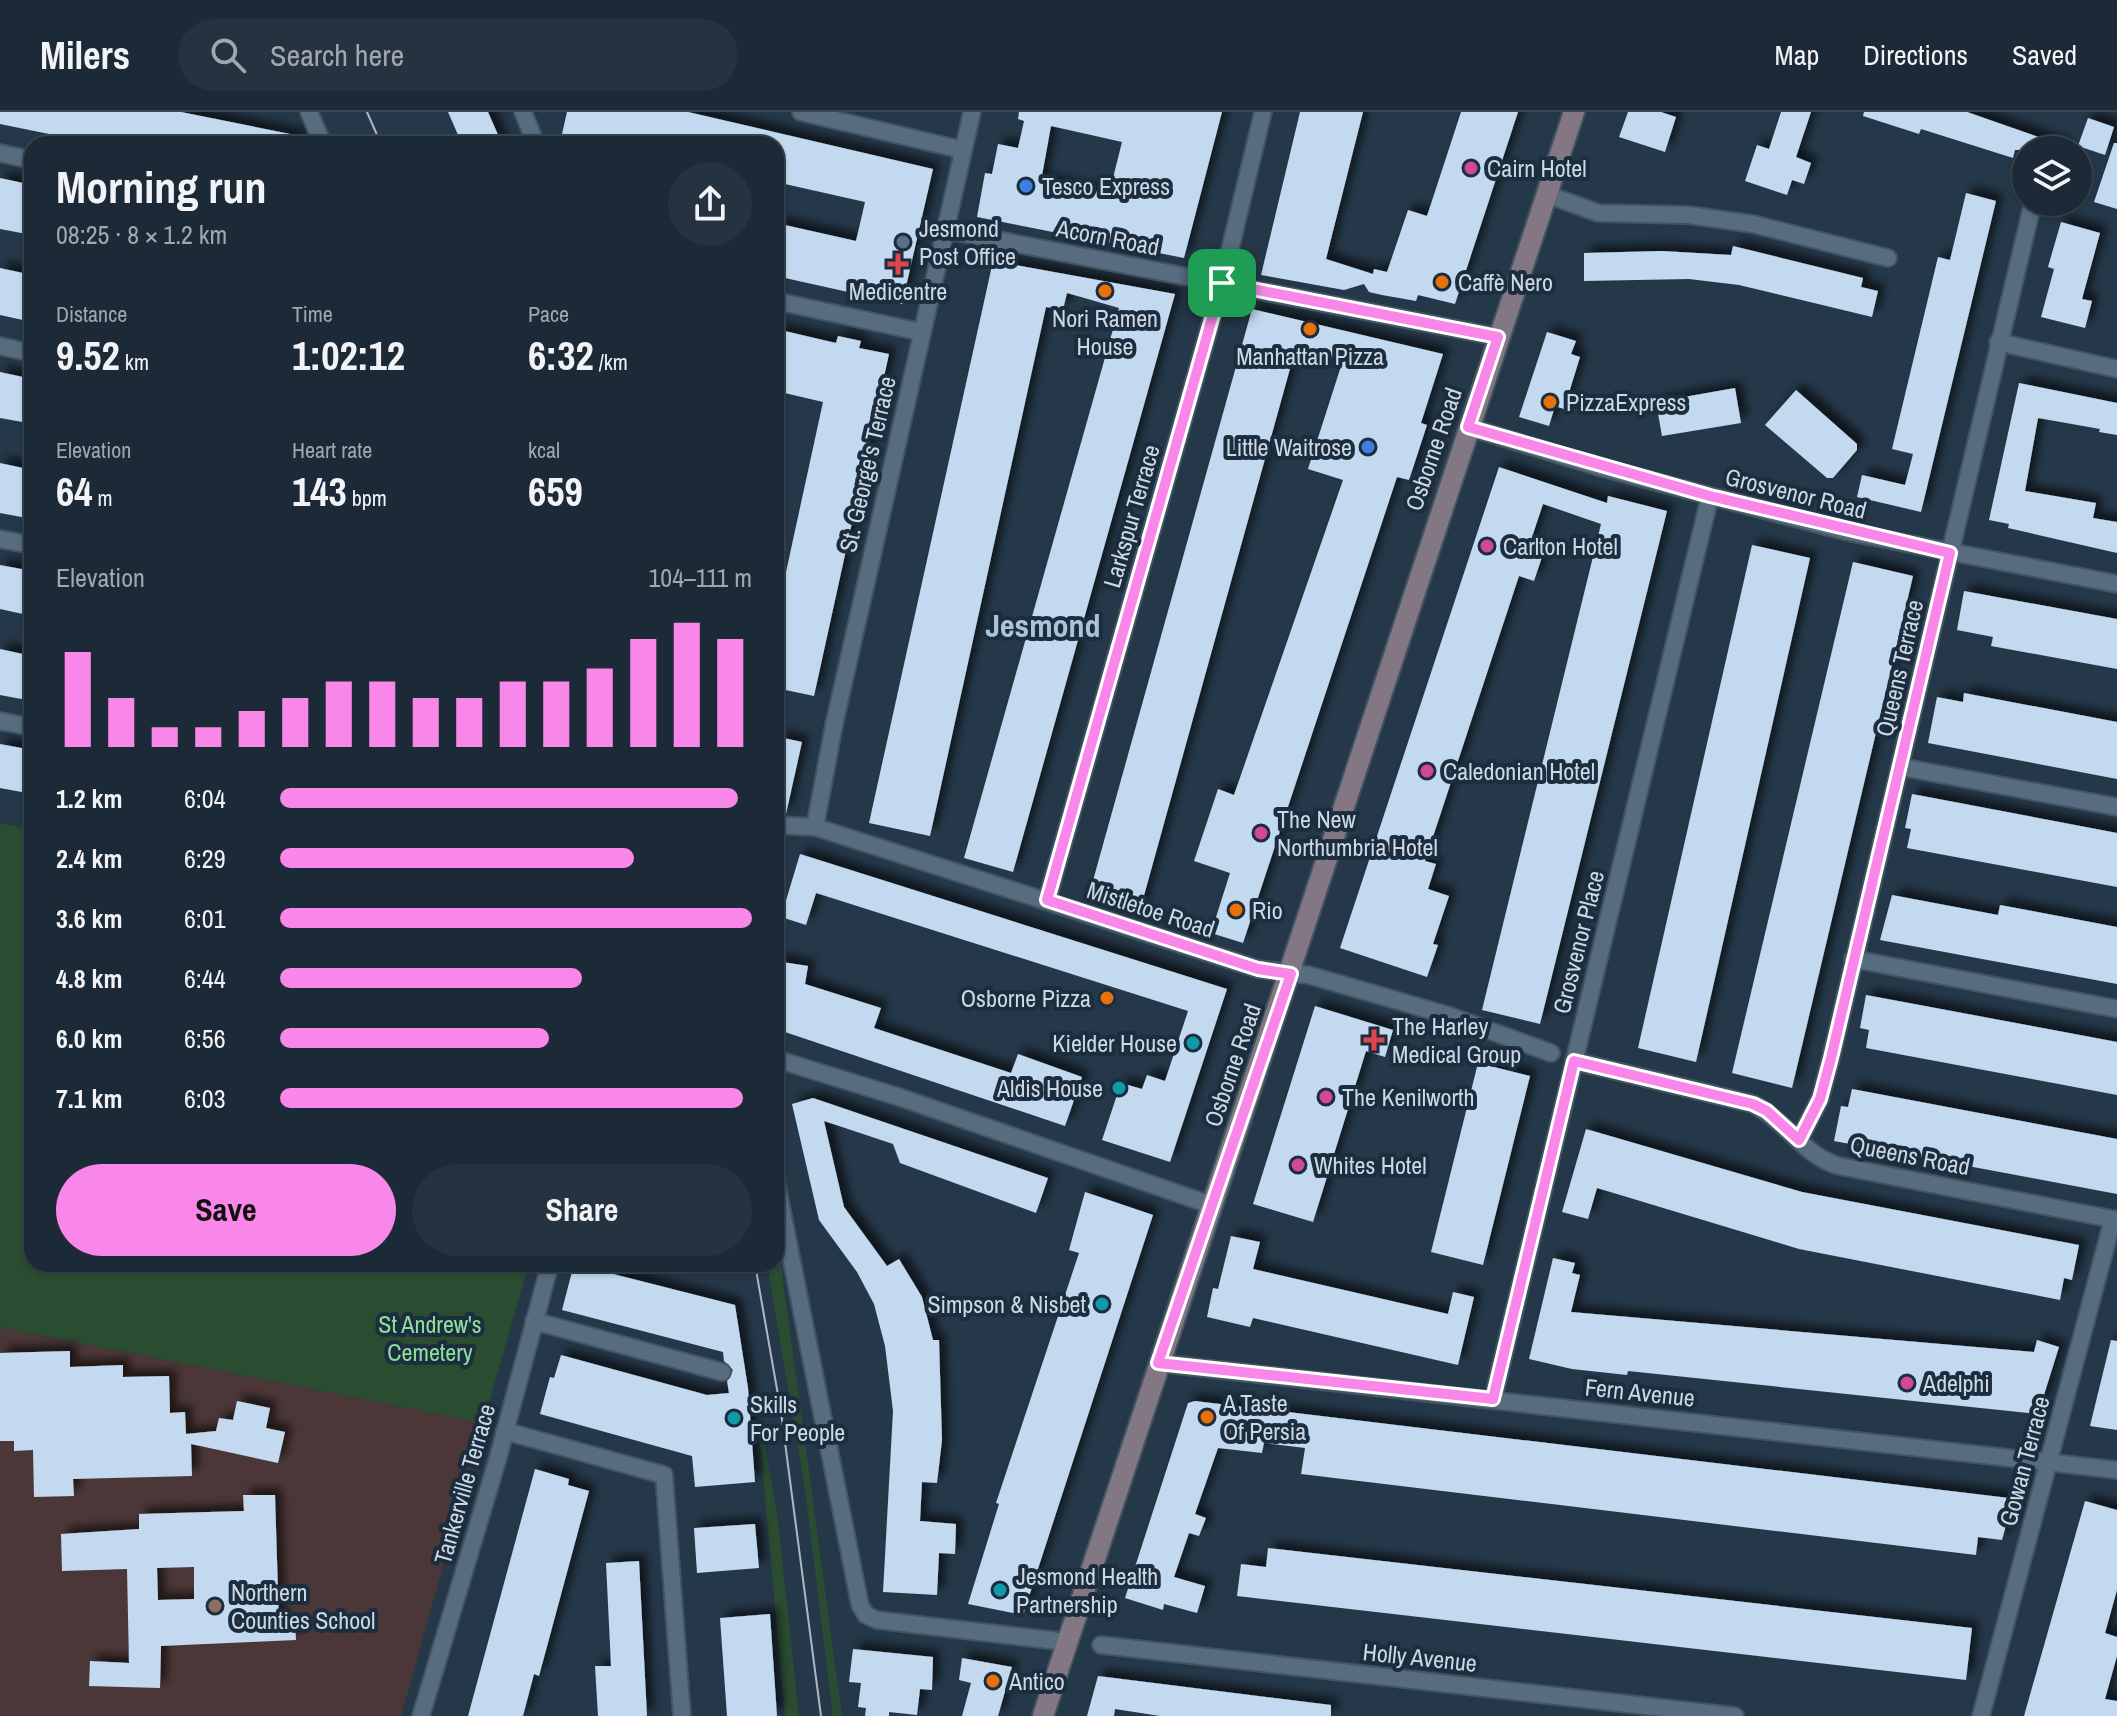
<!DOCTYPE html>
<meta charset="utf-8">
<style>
body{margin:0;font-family:"Archivo Narrow",sans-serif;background:#25323f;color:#f1f3f6;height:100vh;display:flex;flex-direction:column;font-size:30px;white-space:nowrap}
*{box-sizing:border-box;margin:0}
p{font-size:26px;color:#a0a7ad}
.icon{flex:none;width:44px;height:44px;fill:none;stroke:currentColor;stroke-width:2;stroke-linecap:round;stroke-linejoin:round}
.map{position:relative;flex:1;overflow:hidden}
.drawer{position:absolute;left:24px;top:24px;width:760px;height:1136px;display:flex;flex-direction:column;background:#1c2a37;border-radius:24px;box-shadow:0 2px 6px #0004,0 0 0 2px #3a4652}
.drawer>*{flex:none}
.controls{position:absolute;left:2012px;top:24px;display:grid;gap:16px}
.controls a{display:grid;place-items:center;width:80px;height:80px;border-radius:50%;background:#1c2a37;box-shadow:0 2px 6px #0004,0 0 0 2px #3a4652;font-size:40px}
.pin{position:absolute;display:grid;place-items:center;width:68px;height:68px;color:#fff;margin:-34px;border-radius:16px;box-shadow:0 4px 12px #0006}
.round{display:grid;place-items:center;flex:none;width:84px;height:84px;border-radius:42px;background:#25323f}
.head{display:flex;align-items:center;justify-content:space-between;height:136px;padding:0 32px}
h1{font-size:44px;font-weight:700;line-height:60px}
.stats{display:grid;grid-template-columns:repeat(3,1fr);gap:12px;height:136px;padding:8px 32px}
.stats div{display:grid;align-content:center}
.stats b{font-size:40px;font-weight:700}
.stats small{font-size:22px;font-weight:400}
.stats p{font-size:22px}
.chart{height:224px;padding:16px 32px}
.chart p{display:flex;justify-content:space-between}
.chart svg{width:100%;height:144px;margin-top:8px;stroke:#f987e9;stroke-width:6}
.cta{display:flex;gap:16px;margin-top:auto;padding:16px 32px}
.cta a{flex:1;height:92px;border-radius:48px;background:#f987e9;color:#111;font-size:32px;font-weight:700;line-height:92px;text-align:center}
.cta a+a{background:#25323f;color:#f1f3f6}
ul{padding:0 32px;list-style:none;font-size:26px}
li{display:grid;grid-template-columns:128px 96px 1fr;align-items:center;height:60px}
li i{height:20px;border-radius:10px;background:#f987e9}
header{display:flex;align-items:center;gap:48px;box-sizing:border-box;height:112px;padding:0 40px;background:#1c2a37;border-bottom:2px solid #3a4652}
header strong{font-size:38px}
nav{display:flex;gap:44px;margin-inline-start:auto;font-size:28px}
.search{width:560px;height:72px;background:#25323f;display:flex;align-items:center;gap:20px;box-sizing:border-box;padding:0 28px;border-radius:44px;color:#a0a7ad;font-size:30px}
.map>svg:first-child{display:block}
</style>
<header>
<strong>Milers</strong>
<div class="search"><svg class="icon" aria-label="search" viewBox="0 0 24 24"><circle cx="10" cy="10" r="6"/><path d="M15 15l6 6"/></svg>Search here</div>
<nav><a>Map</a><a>Directions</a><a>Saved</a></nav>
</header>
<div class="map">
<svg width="2117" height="1604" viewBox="0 0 2117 1604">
<defs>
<filter id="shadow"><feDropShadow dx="7" dy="-7" stdDeviation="4" flood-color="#0009"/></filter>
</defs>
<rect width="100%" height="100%" fill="#253849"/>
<polygon fill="#4c3738" points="0,1215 483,1311 401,1604 0,1604"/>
<g fill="#2a4c30">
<polygon points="0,711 32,718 32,1152 529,1152 483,1311 0,1215"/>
<polygon points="776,1125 780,1145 842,1604 833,1604 805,1377 767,1152 776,1152"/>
<polygon points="755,1276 778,1408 799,1604 785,1604"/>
</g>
<g fill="#c2d9ef" fill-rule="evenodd" filter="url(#shadow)">
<polygon points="0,0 181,0 300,24 299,32 98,32 0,12"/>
<polygon points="448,0 488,0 502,32 462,32"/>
<polygon points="567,0 688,0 933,57 902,192 776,164 776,111 856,129 865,90 776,70 776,32 604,32 562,22"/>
<path d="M1019,0H1222L1184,146L977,105L985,61L992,62L998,32L1018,36L1024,9L1018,7ZM1051,14L1122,30L1109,82L1041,69Z"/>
<polygon points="1300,0 1363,0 1326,147 1373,162 1374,157 1387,160 1408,98 1427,104 1461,0 1518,0 1455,192 1418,183 1416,189 1382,183 1369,180 1364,172 1344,178 1261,163"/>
<polygon points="1628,0 1661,0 1676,5 1665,40 1619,25"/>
<polygon points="1781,0 1811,0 1796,45 1811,51 1804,72 1792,68 1787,83 1745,69 1757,33 1769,37"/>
<polygon points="1864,0 1967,0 2067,35 2067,38 2015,38 2013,46 1921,17 1919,22 1863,4"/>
<polygon points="2088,6 2114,15 2105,43 2078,34"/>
<polygon points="2114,31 2117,31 2117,97 2094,90"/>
<polygon points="0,66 32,73 32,123 0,117"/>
<polygon points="1966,81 1996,89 1921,400 1857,385 1862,363 1905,373 1913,342 1892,337 1938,145 1950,148"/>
<polygon points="2061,110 2100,121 2082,187 2092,189 2085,216 2041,205 2054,157 2048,155"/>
<polygon points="1733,134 1863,166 1861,175 1878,179 1872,205 1739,173 1689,167 1584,169 1584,141 1662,139 1731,143"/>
<polygon points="993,149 1175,182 1013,760 964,746 1119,196 1067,181 1063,198 1046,195 930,724 869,711"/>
<polygon points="0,156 32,163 32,210 0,203"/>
<polygon points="1252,197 1443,242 1421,311 1427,313 1409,368 1397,365 1243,831 1211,821 1230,761 1194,749 1218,677 1234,683 1343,368 1308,357 1343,248 1296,235 1140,798 1089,783"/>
<polygon points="776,217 836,231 838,224 861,229 859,236 889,242 814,584 776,576 776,506 823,290 776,279"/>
<polygon points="1547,220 1576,229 1571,242 1580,245 1564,297 1555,294 1549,314 1519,305"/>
<polygon points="0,260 32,267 28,311 0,306"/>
<polygon points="2019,271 2117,291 2117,323 2099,320 2100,317 2038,306 2025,379 2096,391 2093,406 2117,410 2117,441 2008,416 2009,412 1989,408"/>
<polygon points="1735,276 1741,311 1662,324 1656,290"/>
<polygon points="1796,278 1857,332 1857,338 1833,366 1827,366 1765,313"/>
<polygon points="0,351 32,358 32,407 0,401"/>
<polygon points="1499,355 1607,391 1608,384 1667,399 1540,912 1482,898 1601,412 1543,392 1529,434 1544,439 1534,469 1519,464 1425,749 1436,752 1428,777 1449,784 1433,832 1438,833 1427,865 1340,836"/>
<polygon points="1752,433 1810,446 1696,950 1638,936"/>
<polygon points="1853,450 1913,464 1792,976 1732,961"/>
<polygon points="0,453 32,459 32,504 0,497"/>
<polygon points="1964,479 2117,507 2117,557 1991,534 1993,525 1957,518"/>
<polygon points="0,537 32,544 32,589 0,583"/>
<polygon points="1964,581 2117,610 2117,667 1928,631 1937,585 1963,590"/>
<polygon points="779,625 802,630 786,702 776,702"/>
<polygon points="0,632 32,638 32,669 27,681 0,676"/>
<polygon points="1912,682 2117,721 2117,775 1907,736 1911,717 1905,716"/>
<polygon points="800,742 1227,877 1170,1050 1102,1028 1121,971 1142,977 1147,963 1165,969 1188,899 816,781 806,813 781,805"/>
<polygon points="1892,783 1998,803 2000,793 2117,815 2117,872 1880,828"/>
<polygon points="776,849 808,854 805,872 881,896 874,916 1011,961 1018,942 1082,965 1065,1014 776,917"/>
<polygon points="1866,883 2117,930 2117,983 1866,936 1869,918 1860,916"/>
<polygon points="1315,894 1393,918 1385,945 1366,939 1313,1110 1253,1092"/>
<polygon points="1478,951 1530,964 1483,1153 1431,1140"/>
<polygon points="1852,977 2117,1027 2117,1082 1834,1029 1841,994 1848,995"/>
<polygon points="813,986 1048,1066 1036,1101 900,1051 893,1032 824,1009 844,1095 887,1154 899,1147 922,1185 933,1228 939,1228 942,1328 937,1371 922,1370 920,1409 956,1412 955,1442 939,1441 937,1483 883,1480 893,1299 885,1234 874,1192 857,1160 819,1108 792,992"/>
<polygon points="1586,1017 1802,1080 2079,1133 2072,1168 2064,1166 2060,1188 1799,1137 1597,1076 1588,1107 1562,1100"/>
<polygon points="1085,1080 1153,1103 1023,1503 968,1492 999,1392 996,1391 1079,1141 1069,1138"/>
<polygon points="1231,1124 1260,1130 1253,1157 1448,1202 1453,1180 1474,1185 1458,1253 1253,1206 1250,1215 1207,1205 1213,1176 1218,1177"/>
<polygon points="1553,1146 1575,1151 1572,1161 1580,1163 1571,1200 2034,1240 2037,1228 2059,1235 2038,1302 1628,1259 1627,1263 1572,1257 1529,1247"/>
<polygon points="574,1152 735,1193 748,1276 755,1370 695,1375 692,1344 540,1302 550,1265 554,1266 561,1243 707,1283 729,1281 727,1269 733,1258 724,1249 723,1240 562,1198"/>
<polygon points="2111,1228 2117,1229 2117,1318 2090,1314"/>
<polygon points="70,1239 70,1255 123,1253 123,1265 169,1264 170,1301 185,1300 186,1322 216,1319 219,1306 233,1308 237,1289 270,1296 266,1316 285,1320 278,1351 191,1332 192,1364 73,1367 74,1384 34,1385 33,1338 14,1339 14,1329 0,1329 0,1241"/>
<polygon points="1195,1289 2009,1386 2005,1417 2002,1428 1978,1425 1976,1443 1301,1362 1305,1336 1264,1331 1262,1341 1218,1336 1195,1402 1206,1406 1199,1424 1189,1421 1174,1465 1205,1474 1197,1501 1164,1492 1163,1498 1125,1486 1188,1291"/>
<polygon points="535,1357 569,1367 568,1373 589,1379 539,1564 534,1562 523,1604 468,1604"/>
<path d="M243,1383H275L279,1512H295L296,1528L161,1534L160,1576L89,1574L90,1549L129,1551L127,1457L62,1459L61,1422L139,1417V1402L244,1399ZM194,1455V1487L158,1488L157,1456Z"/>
<polygon points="2085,1389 2117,1398 2117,1478 2105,1521 2117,1525 2117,1544 2105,1587 2117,1589 2117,1604 2024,1604"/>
<polygon points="755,1412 759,1456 697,1461 694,1416"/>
<polygon points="1268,1436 1972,1516 1966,1568 1237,1484 1241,1452 1266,1455"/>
<polygon points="639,1449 647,1604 598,1604 595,1554 611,1554 606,1451"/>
<polygon points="770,1502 777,1604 727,1604 720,1506"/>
<polygon points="853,1537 933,1545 932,1578 920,1577 917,1603 889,1600 889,1604 865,1604 866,1596 858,1595 861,1571 849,1570"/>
<polygon points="962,1546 1012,1555 998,1604 962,1604 971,1571 959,1568"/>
<polygon points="1098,1564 1331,1593 1331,1604 1160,1604 1115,1597 1114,1604 1087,1604"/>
</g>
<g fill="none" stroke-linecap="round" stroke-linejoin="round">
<defs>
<g id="minor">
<polyline points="309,0 323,32"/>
<polyline points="523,0 536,32"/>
<polyline points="801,0 963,38"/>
<polyline points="0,41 32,48"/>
<polyline points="1546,82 1598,101 1688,103 1753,112 1888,146"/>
<polyline points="946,118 1498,225"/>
<polyline points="776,189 921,220"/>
<polyline points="1998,230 2117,257"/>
<polyline points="0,234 32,241"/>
<polyline points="1468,315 1599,355 1848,420 2117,472"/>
<polyline points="0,427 32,433"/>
<polyline points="0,609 32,615"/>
<polyline points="1901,655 2117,695"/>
<polyline points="776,713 815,715 1258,857 1308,863 1340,872 1447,903 1551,941"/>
<polyline points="815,715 834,613 972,0"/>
<polyline points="1047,788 1222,171 1263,0"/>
<polyline points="1853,847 2117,897"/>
<polyline points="776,947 899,985 1211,1093"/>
<path d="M1574,949L1753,992C1785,1008 1804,1044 1839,1054L2117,1108"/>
<polyline points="1799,1028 1820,987 1831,946 2033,90"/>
<polyline points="776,1069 860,1493 866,1503 877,1508 1067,1530"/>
<polyline points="534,1209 722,1260"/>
<polyline points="1158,1251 2117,1358"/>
<polyline points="1493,1287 1710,384"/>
<polyline points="505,1319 664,1363 682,1604"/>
<polyline points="1101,1533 1735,1604"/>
<polyline points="421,1604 498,1346 550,1152"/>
<polyline points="1981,1604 2113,1107"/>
</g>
<polyline id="secondary" points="1043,1604 1574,0"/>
</defs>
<use href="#minor" stroke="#425361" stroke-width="20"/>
<use href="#secondary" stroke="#425361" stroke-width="24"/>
<use href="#minor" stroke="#576c7f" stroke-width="16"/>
<use href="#secondary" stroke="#827783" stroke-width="20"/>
<g stroke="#abb8c4" stroke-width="2">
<polyline points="367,0 381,32"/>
<polyline points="755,1152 781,1300 821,1604"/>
</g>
</g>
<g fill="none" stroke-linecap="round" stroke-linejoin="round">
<defs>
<polygon id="route" points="1222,171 1498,225 1468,315 1710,384 1950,441 1831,946 1820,987 1799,1028 1767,999 1753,992 1574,949 1493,1287 1158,1251 1291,862 1258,857 1047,788"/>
</defs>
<use href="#route" stroke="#fff" stroke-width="16"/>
<use href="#route" stroke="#f987e9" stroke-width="10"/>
</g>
<g fill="#d1479c" stroke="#1b2d3e" stroke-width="3">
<circle cx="1471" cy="56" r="8"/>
<circle cx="1487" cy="434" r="8"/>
<circle cx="1427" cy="659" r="8"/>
<circle cx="1261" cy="721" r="8"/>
<circle cx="1326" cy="985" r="8"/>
<circle cx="1298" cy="1053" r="8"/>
<circle cx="1907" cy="1271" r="8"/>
</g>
<g fill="#3f7fe0" stroke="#1b2d3e" stroke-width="3">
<circle cx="1026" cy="74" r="8"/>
<circle cx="1368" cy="335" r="8"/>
</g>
<circle fill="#5c6f8a" stroke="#1b2d3e" stroke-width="3" cx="903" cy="130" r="8"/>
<g fill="#e0444e" stroke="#1b2d3e" stroke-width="3">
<path d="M894 140h8v8h8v8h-8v8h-8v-8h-8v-8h8z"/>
<path d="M1370 916h8v8h8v8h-8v8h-8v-8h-8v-8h8z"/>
</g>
<g fill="#e8710a" stroke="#1b2d3e" stroke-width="3">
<circle cx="1442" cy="170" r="8"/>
<circle cx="1105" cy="179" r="8"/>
<circle cx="1310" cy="217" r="8"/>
<circle cx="1550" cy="290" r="8"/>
<circle cx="1236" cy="798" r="8"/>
<circle cx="1107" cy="886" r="8"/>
<circle cx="1207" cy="1305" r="8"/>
<circle cx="993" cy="1569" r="8"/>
</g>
<g fill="#0f9aa8" stroke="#1b2d3e" stroke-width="3">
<circle cx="1193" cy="931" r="8"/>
<circle cx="1119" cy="976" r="8"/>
<circle cx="1102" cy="1192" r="8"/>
<circle cx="734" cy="1306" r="8"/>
<circle cx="1000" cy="1478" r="8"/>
</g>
<circle fill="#8d6e63" stroke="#1b2d3e" stroke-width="3" cx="215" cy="1494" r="8"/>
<g text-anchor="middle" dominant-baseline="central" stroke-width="8" stroke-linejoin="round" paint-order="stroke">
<g font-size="24" fill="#ccd8e3" stroke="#1b2d3e" text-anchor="start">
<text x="1487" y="56">Cairn Hotel</text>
<text x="1042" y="74">Tesco Express</text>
<text x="919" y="116">Jesmond<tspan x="919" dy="28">Post Office</tspan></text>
<text x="1458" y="170">Caffè Nero</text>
<text x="898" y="179" text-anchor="middle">Medicentre</text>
<text x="1105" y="206" text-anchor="middle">Nori Ramen<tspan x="1105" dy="28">House</tspan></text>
<text x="1310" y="244" text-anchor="middle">Manhattan Pizza</text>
<text x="1566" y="290">PizzaExpress</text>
<text x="1352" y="335" text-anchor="end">Little Waitrose</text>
<text x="1503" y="434">Carlton Hotel</text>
<text x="1443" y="659">Caledonian Hotel</text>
<text x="1277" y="707">The New<tspan x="1277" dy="28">Northumbria Hotel</tspan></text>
<text x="1252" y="798">Rio</text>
<text x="1091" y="886" text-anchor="end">Osborne Pizza</text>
<text x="1392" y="914">The Harley<tspan x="1392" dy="28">Medical Group</tspan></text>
<text x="1177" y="931" text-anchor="end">Kielder House</text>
<text x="1103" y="976" text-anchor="end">Aldis House</text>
<text x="1342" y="985">The Kenilworth</text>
<text x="1314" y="1053">Whites Hotel</text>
<text x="1086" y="1192" text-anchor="end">Simpson &amp; Nisbet</text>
<text x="1923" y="1271">Adelphi</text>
<text x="1223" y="1291">A Taste<tspan x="1223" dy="28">Of Persia</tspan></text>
<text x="750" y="1292">Skills<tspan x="750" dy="28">For People</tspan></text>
<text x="1016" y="1464">Jesmond Health<tspan x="1016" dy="28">Partnership</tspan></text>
<text x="231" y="1480">Northern<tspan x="231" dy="28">Counties School</tspan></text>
<text x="1009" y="1569">Antico</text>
</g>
<g font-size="24" fill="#ccd8e3" stroke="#1b2d3e">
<text transform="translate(1108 125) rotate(11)">Acorn Road</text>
<text transform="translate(1433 337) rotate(-71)">Osborne Road</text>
<text transform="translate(867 352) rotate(-77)">St. George's Terrace</text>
<text transform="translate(1796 381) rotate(14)">Grosvenor Road</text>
<text transform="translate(1131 404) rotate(-74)">Larkspur Terrace</text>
<text transform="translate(1899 556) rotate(-77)">Queens Terrace</text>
<text transform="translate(1151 797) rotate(18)">Mistletoe Road</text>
<text transform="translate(1578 830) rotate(-76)">Grosvenor Place</text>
<text transform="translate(1232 953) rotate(-71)">Osborne Road</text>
<text transform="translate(1910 1043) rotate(11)">Queens Road</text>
<text transform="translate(1640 1280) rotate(6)">Fern Avenue</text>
<text transform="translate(2024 1349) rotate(-75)">Gowan Terrace</text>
<text transform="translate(464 1372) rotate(-74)">Tankerville Terrace</text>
<text transform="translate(1420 1545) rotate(6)">Holly Avenue</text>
</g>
<g font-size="24" fill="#8edf9c" stroke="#1b2d3e">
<text x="430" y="1212">St Andrew's<tspan x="430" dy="28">Cemetery</tspan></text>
</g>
<g font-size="32" font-weight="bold" fill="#acc4d9" stroke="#1b2d3e">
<text x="1043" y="513">Jesmond</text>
</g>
</g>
</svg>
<div class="controls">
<a><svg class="icon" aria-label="layers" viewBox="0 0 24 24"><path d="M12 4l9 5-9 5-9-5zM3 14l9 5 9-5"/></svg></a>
</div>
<div class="pin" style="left:1222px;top:171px;background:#1e9e55"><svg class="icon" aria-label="arrive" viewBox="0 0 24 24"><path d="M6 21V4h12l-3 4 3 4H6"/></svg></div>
<section class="drawer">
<div class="head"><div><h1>Morning run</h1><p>08:25 · 8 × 1.2 km</p></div><a class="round"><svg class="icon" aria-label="share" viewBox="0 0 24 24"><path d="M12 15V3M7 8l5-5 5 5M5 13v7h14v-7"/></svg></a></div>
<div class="stats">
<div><p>Distance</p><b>9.52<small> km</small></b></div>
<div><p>Time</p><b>1:02:12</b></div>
<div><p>Pace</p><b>6:32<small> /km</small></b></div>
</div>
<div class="stats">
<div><p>Elevation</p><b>64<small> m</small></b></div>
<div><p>Heart rate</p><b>143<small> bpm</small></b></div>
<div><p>kcal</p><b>659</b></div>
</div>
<div class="chart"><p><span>Elevation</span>104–111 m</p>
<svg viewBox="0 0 160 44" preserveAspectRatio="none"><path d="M5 44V15M15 44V29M25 44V38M35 44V38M45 44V33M55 44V29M65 44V24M75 44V24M85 44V29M95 44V29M105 44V24M115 44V24M125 44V20M135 44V11M145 44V6M155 44V11"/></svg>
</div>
<ul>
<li><b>1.2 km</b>6:04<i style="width:97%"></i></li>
<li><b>2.4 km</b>6:29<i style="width:75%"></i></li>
<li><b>3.6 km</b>6:01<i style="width:100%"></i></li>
<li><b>4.8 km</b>6:44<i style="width:64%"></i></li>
<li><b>6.0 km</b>6:56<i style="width:57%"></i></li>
<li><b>7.1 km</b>6:03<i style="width:98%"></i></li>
</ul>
<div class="cta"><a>Save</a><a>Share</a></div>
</section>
</div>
